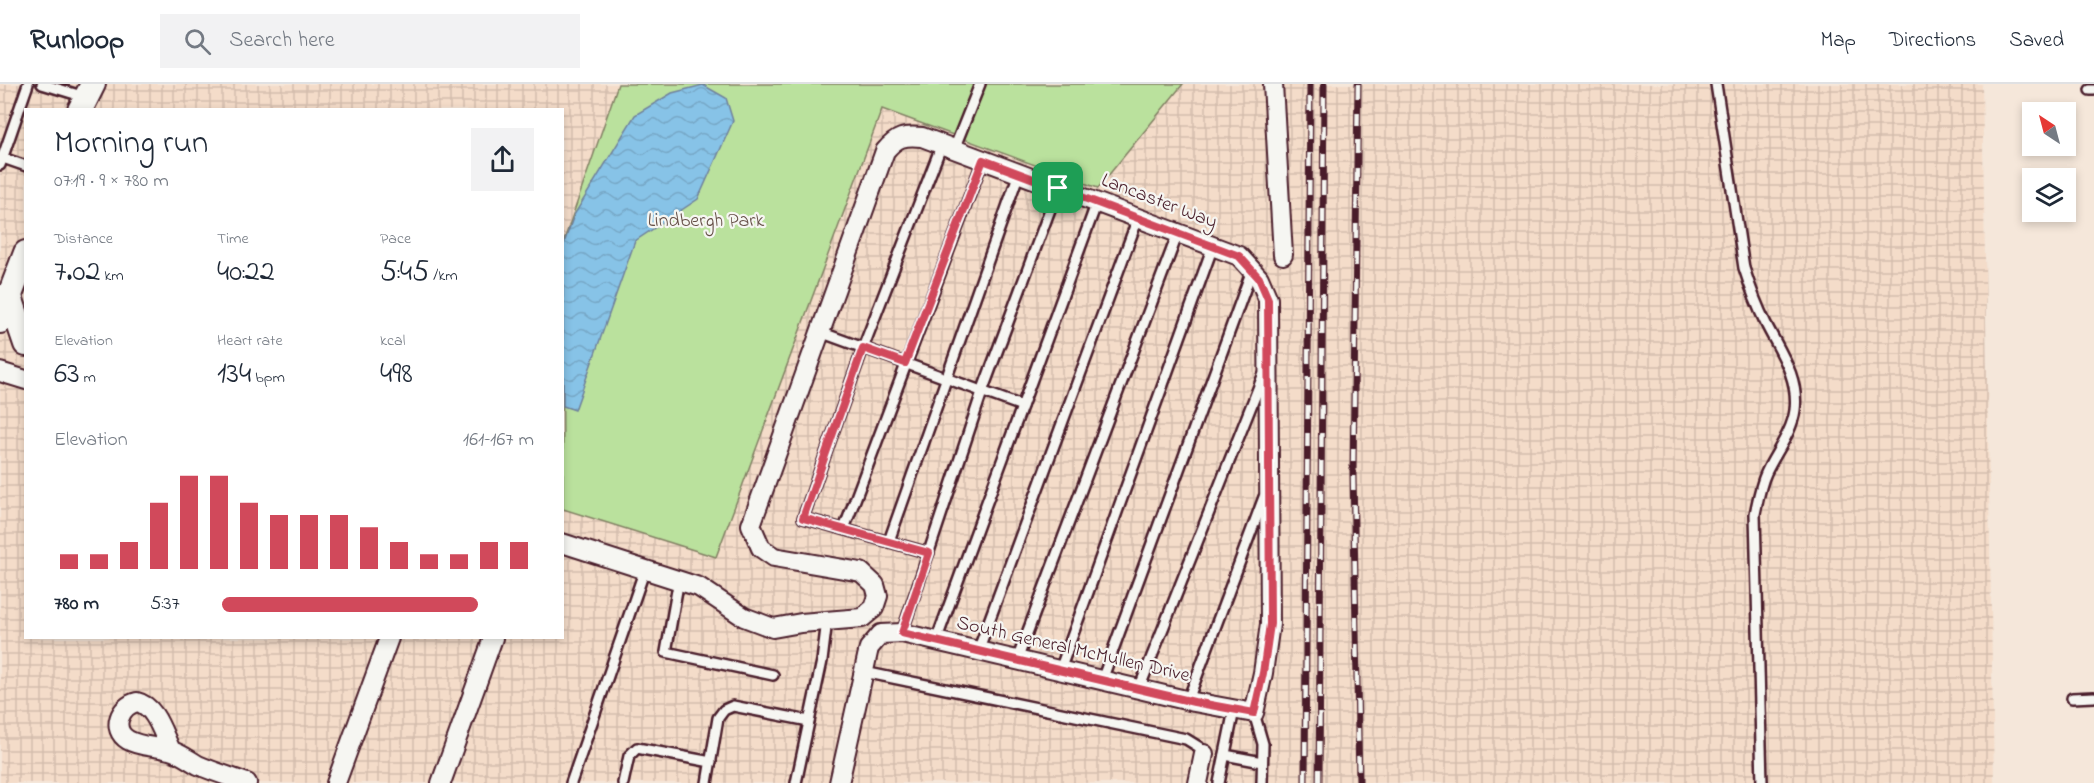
<!DOCTYPE html>
<meta charset="utf-8">
<style>
body{margin:0;font-family:"Indie Flower",sans-serif;background:#f2f2f3;color:#1f2937;height:100vh;display:flex;flex-direction:column;font-size:22px;white-space:nowrap}
*{box-sizing:border-box;margin:0}
p{font-size:20px;color:#747a83}
.icon{flex:none;width:33px;height:33px;fill:none;stroke:currentColor;stroke-width:2;stroke-linecap:round;stroke-linejoin:round}
.map{position:relative;flex:1;overflow:hidden}
.side{position:absolute;left:24px;top:24px;width:540px;height:531px;display:flex;flex-direction:column;background:#fff;border-radius:0px;box-shadow:0 3px 9px #0003}
.side>*{flex:none}
.needle{width:39px;rotate:324deg}
.tools{position:absolute;left:2022px;top:18px;display:grid;gap:12px}
.tools a{display:grid;place-items:center;width:54px;height:54px;border-radius:0px;background:#fff;box-shadow:0 3px 9px #0003;font-size:30px}
.pin{position:absolute;display:grid;place-items:center;width:51px;height:51px;color:#fff;margin:-26px;border-radius:12px;box-shadow:0 3px 9px #0006}
.round{display:grid;place-items:center;flex:none;width:63px;height:63px;border-radius:0px;background:#f2f2f3}
.summary{display:flex;align-items:center;justify-content:space-between;height:102px;padding:0 30px}
h1{font-size:33px;font-weight:600;line-height:45px}
.figures{display:grid;grid-template-columns:repeat(3,1fr);gap:9px;height:102px;padding:6px 30px}
.figures div{display:grid;align-content:center}
.figures b{font-size:30px;font-weight:600}
.figures small{font-size:16px;font-weight:400}
.figures p{font-size:16px}
.chart{height:168px;padding:12px 30px}
.chart p{display:flex;justify-content:space-between}
.chart svg{width:100%;height:108px;margin-top:6px;stroke:#d1495b;stroke-width:6}
ul{padding:0 30px;list-style:none;font-size:20px}
li{display:grid;grid-template-columns:96px 72px 1fr;align-items:center;height:45px}
li i{height:15px;border-radius:8px;background:#d1495b}
header{display:flex;align-items:center;gap:36px;box-sizing:border-box;height:84px;padding:0 30px;background:#fff;border-bottom:2px solid #e0e1e3}
header strong{font-size:28px}
nav{display:flex;gap:33px;margin-inline-start:auto;font-size:21px}
.search{width:420px;height:54px;background:#f2f2f3;display:flex;align-items:center;gap:15px;box-sizing:border-box;padding:0 21px;border-radius:0px;color:#747a83;font-size:22px}
.map>svg:first-child{display:block}
</style>
<header>
<strong>Runloop</strong>
<div class="search"><svg class="icon" aria-label="search" viewBox="0 0 24 24"><circle cx="10" cy="10" r="6"/><path d="M15 15l6 6"/></svg>Search here</div>
<nav><a>Map</a><a>Directions</a><a>Saved</a></nav>
</header>
<div class="map">
<svg width="2094" height="699" viewBox="0 0 2094 699">
<defs>
<pattern id="industrial-grid" width="8" height="8" patternUnits="userSpaceOnUse" patternTransform="scale(1.5)"><rect width="8" height="8" fill="#f4dcc9"/><path d="M0 4h8M4 0v8" fill="none" stroke="#d3bcad"/></pattern>
<pattern id="water-waves" width="16" height="10" patternUnits="userSpaceOnUse" patternTransform="scale(1.5)"><rect width="16" height="10" fill="#87c3e7"/><path d="M0 5q4-4 8 0t8 0" fill="none" stroke="#76a7c6"/></pattern>
</defs>
<rect width="100%" height="100%" fill="#f5e7da"/>
<filter id="ink" filterUnits="userSpaceOnUse"><feTurbulence type="fractalNoise" baseFrequency=".0167" numOctaves="2"/><feDisplacementMap in="SourceGraphic" scale="12" xChannelSelector="R" yChannelSelector="G"/><feConvolveMatrix kernelMatrix="1 2 1 2 8 2 1 2 1" color-interpolation-filters="sRGB"/></filter>
<g filter="url(#ink)">
<path fill="url(#industrial-grid)" fill-rule="evenodd" d="M0,0H1982L1994,699H0ZM26,26H562V554H26Z"/>
<polygon fill="#bae19d" stroke="#828064" stroke-width="1.5" points="618,0 1183,0 1098,104 882,25 716,473 563,425 562,162"/>
<polygon fill="url(#water-waves)" stroke="#6f819c" stroke-width="1.5" points="703,1 726,14 733,37 698,115 635,157 575,326 563,322 563,162 574,131 635,31 672,9"/>
<g fill="none" stroke-linecap="round" stroke-linejoin="round">
<defs>
<g id="lane">
<polyline points="42,0 85,13"/>
<path d="M1716,0L1744,184C1750,203 1757,222 1766,240C1780,268 1799,293 1795,326C1792,349 1775,369 1766,389C1760,402 1758,416 1755,430L1762,699"/>
<polyline points="2090,6 2094,6"/>
<polyline points="954,65 980,0"/>
<polyline points="0,73 26,82"/>
<polyline points="0,81 28,0"/>
<polyline points="820,248 1022,322"/>
<polyline points="844,445 983,76"/>
<polyline points="889,457 1019,89"/>
<polyline points="929,469 803,434 863,264 942,60"/>
<polyline points="679,495 666,568 773,591"/>
<polyline points="902,549 982,308 1058,104"/>
<polyline points="936,557 1097,118"/>
<polyline points="978,567 1138,134"/>
<polyline points="1017,576 1178,149"/>
<polyline points="1060,586 1213,162"/>
<polyline points="864,588 1186,655 1199,663 1204,670"/>
<polyline points="1102,596 1252,186"/>
<polyline points="1139,605 1263,292"/>
<polyline points="2072,614 2094,613"/>
<polyline points="1188,616 1264,413"/>
<polyline points="1254,629 1263,660 1262,699"/>
<polyline points="1225,671 1262,678"/>
<polyline points="571,699 645,485"/>
<polyline points="623,699 629,672 637,664 711,678"/>
<polyline points="707,699 718,634 724,626 733,622 809,637"/>
<polyline points="796,699 822,577 827,536"/>
<polyline points="1219,699 1234,626"/>
</g>
<g id="street">
<polyline points="1273,0 1283,171"/>
<polyline points="0,288 26,296"/>
<path d="M562,459L699,503L744,533L773,544L801,539L862,534L874,524L878,512L875,501L861,488L774,473L761,464L751,441L885,67C897,53 904,51 922,53L1239,172L1259,194L1268,215L1270,540L1263,589L1254,629L1194,618L902,549L881,550L869,564L839,699"/>
<path d="M171,666C163,651 156,622 137,618C120,622 110,645 128,656C140,663 155,662 169,666C179,668 189,676 198,681C214,688 231,693 247,699"/>
<polyline points="336,699 389,554"/>
<polyline points="441,699 493,554"/>
<polyline points="1198,699 1204,670"/>
</g>
<g id="secondary">
<polyline points="80,26 93,0"/>
<polyline points="5,213 9,210 26,260"/>
<polyline points="0,237 26,169"/>
</g>
</defs>
<use href="#lane" stroke="#4a1f2b" stroke-width="14"/>
<use href="#street" stroke="#4a1f2b" stroke-width="22"/>
<use href="#secondary" stroke="#4a1f2b" stroke-width="28"/>
<use href="#lane" stroke="#f6f6f2" stroke-width="9"/>
<use href="#street" stroke="#f6f6f2" stroke-width="18"/>
<use href="#secondary" stroke="#f6f6f2" stroke-width="24"/>
<defs>
<g id="rail">
<polyline points="1358,0 1353,390 1359,699"/>
<polyline points="1305,699 1310,0"/>
<polyline points="1319,699 1324,0"/>
</g>
</defs>
<use href="#rail" stroke="#4a1f2b" stroke-width="7"/>
<use href="#rail" stroke="#f6f6f2" stroke-width="4.5" stroke-dasharray="14" stroke-linecap="butt"/>
</g>
</g>
<g fill="none" stroke-linecap="round" stroke-linejoin="round" filter="url(#ink)">
<defs>
<polygon id="route" points="983,76 1239,172 1259,194 1268,215 1270,540 1263,589 1254,629 1194,618 902,549 929,469 803,434 863,264 905,279"/>
</defs>
<use href="#route" stroke="#fff" stroke-width="12"/>
<use href="#route" stroke="#d1495b" stroke-width="8"/>
</g>
<g text-anchor="middle" dominant-baseline="central" stroke-width="4.5" stroke-linejoin="round" paint-order="stroke">
<g font-size="20" fill="#4a1f2b" stroke="#f6f6f2">
<text transform="translate(1159 118) rotate(21)">Lancaster Way</text>
<text transform="translate(1073 566) rotate(13)">South General McMullen Drive</text>
</g>
<g font-size="20" fill="#665048" stroke="#f6f6f2">
<text x="706" y="137">Lindbergh Park</text>
</g>
</g>
</svg>
<div class="tools">
<a><svg class="needle" viewBox="-14 -14 28 28"><path d="M0-13l5 13h-10z" fill="#e53935"/><path d="M0 13l5-13h-10z" fill="#747a83"/></svg></a>
<a><svg class="icon" aria-label="layers" viewBox="0 0 24 24"><path d="M12 4l9 5-9 5-9-5zM3 14l9 5 9-5"/></svg></a>
</div>
<div class="pin" style="left:1058px;top:104px;background:#1e9e55"><svg class="icon" aria-label="arrive" viewBox="0 0 24 24"><path d="M6 21V4h12l-3 4 3 4H6"/></svg></div>
<section class="side">
<div class="summary"><div><h1>Morning run</h1><p>07:19 · 9 × 780 m</p></div><a class="round"><svg class="icon" aria-label="share" viewBox="0 0 24 24"><path d="M12 15V3M7 8l5-5 5 5M5 13v7h14v-7"/></svg></a></div>
<div class="figures">
<div><p>Distance</p><b>7.02<small> km</small></b></div>
<div><p>Time</p><b>40:22</b></div>
<div><p>Pace</p><b>5:45<small> /km</small></b></div>
</div>
<div class="figures">
<div><p>Elevation</p><b>63<small> m</small></b></div>
<div><p>Heart rate</p><b>134<small> bpm</small></b></div>
<div><p>kcal</p><b>498</b></div>
</div>
<div class="chart"><p><span>Elevation</span>161–167 m</p>
<svg viewBox="0 0 160 44" preserveAspectRatio="none"><path d="M5 44V38M15 44V38M25 44V33M35 44V17M45 44V6M55 44V6M65 44V17M75 44V22M85 44V22M95 44V22M105 44V27M115 44V33M125 44V38M135 44V38M145 44V33M155 44V33"/></svg>
</div>
<ul>
<li><b>780 m</b>5:37<i style="width:82%"></i></li>
</ul>
</section>
</div>
